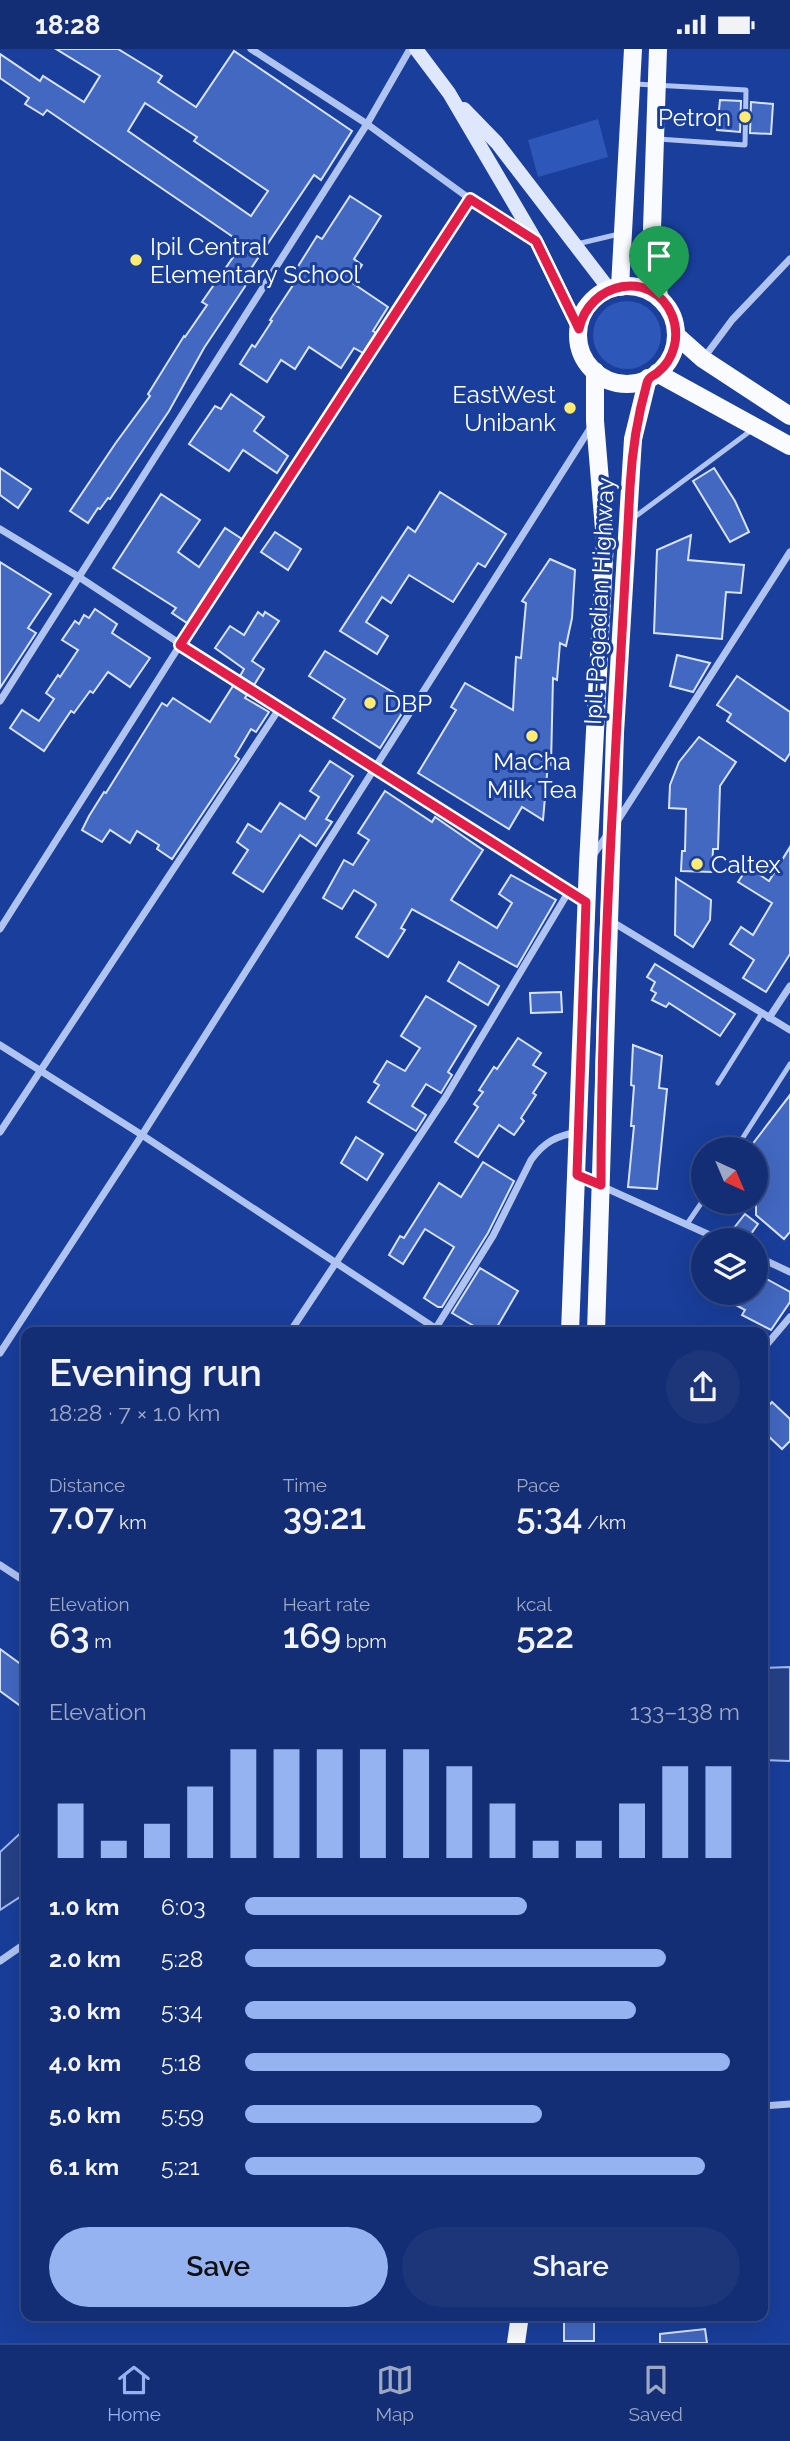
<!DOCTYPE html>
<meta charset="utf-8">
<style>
body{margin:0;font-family:Raleway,sans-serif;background:#1c3679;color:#f1f3f6;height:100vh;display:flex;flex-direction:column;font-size:26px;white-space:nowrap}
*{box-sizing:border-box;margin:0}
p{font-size:23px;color:#9da8c5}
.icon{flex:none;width:38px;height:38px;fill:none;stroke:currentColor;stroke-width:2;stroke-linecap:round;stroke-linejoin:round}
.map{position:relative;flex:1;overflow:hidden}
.sheet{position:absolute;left:21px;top:1278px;width:747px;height:994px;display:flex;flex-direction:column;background:#132e74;border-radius:14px;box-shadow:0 7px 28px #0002,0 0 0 2px #324a86}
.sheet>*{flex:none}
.needle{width:46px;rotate:136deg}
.controls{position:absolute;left:691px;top:1088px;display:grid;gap:14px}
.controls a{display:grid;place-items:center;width:77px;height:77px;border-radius:50%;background:#132e74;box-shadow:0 7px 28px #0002,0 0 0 2px #324a86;font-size:35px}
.pin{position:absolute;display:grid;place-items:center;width:60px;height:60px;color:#fff;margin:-72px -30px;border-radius:50% 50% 50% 0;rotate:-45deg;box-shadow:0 0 7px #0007}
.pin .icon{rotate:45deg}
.round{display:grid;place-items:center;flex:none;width:74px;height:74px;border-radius:37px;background:#1c3679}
.summary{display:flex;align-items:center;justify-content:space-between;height:119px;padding:0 28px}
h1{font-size:38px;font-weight:600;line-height:52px}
.stats{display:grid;grid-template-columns:repeat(3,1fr);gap:10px;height:119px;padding:7px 28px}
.stats div{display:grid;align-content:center}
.stats b{font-size:35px;font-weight:600}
.stats small{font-size:19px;font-weight:400}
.stats p{font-size:19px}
.chart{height:196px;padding:14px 28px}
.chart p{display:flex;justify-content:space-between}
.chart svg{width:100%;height:126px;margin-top:7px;stroke:#95b2f1;stroke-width:6}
.action{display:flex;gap:14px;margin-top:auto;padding:14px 28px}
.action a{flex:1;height:80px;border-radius:42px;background:#95b2f1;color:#111;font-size:28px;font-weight:600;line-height:80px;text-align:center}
.action a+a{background:#1c3679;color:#f1f3f6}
ul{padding:0 28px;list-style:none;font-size:23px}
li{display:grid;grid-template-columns:112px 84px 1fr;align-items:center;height:52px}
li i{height:18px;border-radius:9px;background:#95b2f1}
.status{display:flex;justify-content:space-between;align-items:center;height:49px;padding:0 35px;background:#132e74;direction:ltr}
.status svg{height:19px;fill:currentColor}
.menu{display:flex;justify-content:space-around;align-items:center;height:98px;border-top:2px solid #324a86;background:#132e74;font-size:19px;color:#9da8c5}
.menu a{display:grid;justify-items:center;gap:4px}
.menu .current{color:#95b2f1}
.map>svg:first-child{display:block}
</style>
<div class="status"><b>18:28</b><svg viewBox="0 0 49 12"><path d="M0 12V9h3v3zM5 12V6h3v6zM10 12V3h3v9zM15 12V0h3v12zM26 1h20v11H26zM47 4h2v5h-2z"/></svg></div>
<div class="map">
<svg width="790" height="2294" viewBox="0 0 790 2294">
<rect width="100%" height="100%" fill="#193e9b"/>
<g fill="#2d57b8">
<polygon points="598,70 608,108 538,128 528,91"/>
<circle cx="627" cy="286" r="34"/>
</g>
<g fill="#264187" stroke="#a3bcf4" stroke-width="2">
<polygon points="790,1618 790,1712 763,1711 763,1619"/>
<polygon points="26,1779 26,1844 0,1861 0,1803"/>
</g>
<g fill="#4268c1" stroke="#d7e2fc" stroke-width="2" fill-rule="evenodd">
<path d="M56,0H118L162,27L158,33L196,58L234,2L352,82L321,131L314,126L250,221L254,224L204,299L169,362L110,450L108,449L100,460L98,459L88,474L70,462L115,395L150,347L148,345L184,287L185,288L207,256L202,253L236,204L230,199L236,190L47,61L43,66L25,55L29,49L0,29V5L40,32L43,27L84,53L100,27ZM145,54L197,88L194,92L268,142L251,167L128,82Z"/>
<polygon points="720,51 741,52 740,83 717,81"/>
<polygon points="751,53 773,55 771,85 750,84"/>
<polygon points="350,147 381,167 354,210 362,216 351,233 388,258 373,282 376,284 363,304 354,299 341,319 309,298 295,320 281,311 267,333 240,315 252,296 255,298 272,272 270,271 297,230 292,227 317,187 322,190"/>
<polygon points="231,345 264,368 254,382 288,407 277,424 243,401 229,422 189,395 215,357 221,360"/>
<polygon points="0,419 31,440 18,459 0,446"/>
<polygon points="714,419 735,452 749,483 730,493 693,432"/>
<polygon points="440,443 506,485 485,518 478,514 453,553 409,526 391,554 382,548 366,573 388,587 377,605 340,582 408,478 415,483"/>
<polygon points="161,445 200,471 178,503 199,518 225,479 242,490 187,574 172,564 176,559 113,519"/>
<polygon points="275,483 301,500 288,521 261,503"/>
<polygon points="691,486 688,511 744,516 741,544 726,543 722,590 654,584 657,501"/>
<polygon points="550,510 575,521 572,569 566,597 560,594 557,631 553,629 551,716 548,714 543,771 522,758 509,780 418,724 456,661 451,658 465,634 513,661 516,608 521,609 526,554 522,552"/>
<polygon points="0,513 51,545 28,579 36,584 0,639"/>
<polygon points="95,560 117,575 112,584 150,609 130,638 108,623 93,644 90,642 74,664 71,662 44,702 10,679 22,661 39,672 54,650 46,644 58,626 60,628 78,601 62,591 75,572 79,575 84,566 89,569"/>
<polygon points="258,563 263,567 265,563 279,572 252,612 264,620 254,636 240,627 244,620 215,599 230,577 244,586"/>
<polygon points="325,602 409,653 380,699 333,669 345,650 309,627"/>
<polygon points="677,606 710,614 693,643 670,637"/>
<polygon points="737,627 790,663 790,704 785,712 727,672 731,665 717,656"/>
<polygon points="233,637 247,646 245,649 269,663 256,683 251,680 235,707 239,710 172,810 157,800 159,796 137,782 130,794 110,781 102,793 82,781 89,767 104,743 106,744 162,654 167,657 173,649 210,673"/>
<polygon points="699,688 736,713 720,737 718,800 713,800 712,823 681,822 682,802 685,802 686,760 669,759 670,736 679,713"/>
<polygon points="330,712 353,727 326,770 332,773 316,797 300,786 263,843 233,824 248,801 237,793 248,775 261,783 280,754 305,770 319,748 310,742"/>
<polygon points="385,742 432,773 435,768 483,801 451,851 497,879 512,854 499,845 511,826 556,851 517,918 412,860 401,879 405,881 388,908 356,888 376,856 375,854 354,841 342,860 323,849 344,811 353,816 369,791 358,784"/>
<polygon points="790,798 790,905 766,943 743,929 754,911 730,895 741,878 753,886 772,854 738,833 748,818 769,832"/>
<polygon points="676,829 711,851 710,871 693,898 675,886"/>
<polygon points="459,913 499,937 488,956 448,932"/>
<polygon points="655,915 735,965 720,987 669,954 666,958 652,951 656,944 651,941 655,933 647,928"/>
<polygon points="561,943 562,963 531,964 530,944"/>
<polygon points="426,947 476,977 448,1023 452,1026 441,1044 426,1035 412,1057 426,1066 416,1082 368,1053 379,1036 374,1033 387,1012 405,1022 420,999 401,987"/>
<polygon points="518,989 541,1004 533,1016 546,1024 533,1044 536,1046 521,1069 524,1072 514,1086 499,1076 478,1108 455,1093 478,1058 474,1055 483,1043 479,1041 494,1018 497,1020"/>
<polygon points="633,996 662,1007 659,1039 667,1040 657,1140 628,1138 634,1077 631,1077 634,1037 631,1036"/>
<polygon points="790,1046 790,1183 784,1190 756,1166 756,1101 748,1101"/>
<polygon points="356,1088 383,1105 367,1131 341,1114"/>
<polygon points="483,1113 514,1132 488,1184 442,1258 438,1258 424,1249 454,1198 425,1180 403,1215 389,1206 400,1187 404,1189 439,1134 461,1148"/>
<polygon points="745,1165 758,1175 746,1192 740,1192 730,1184"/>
<polygon points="480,1219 518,1242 494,1283 484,1283 452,1264"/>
<polygon points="763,1228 790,1243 790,1253 771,1281 742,1266 745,1261 714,1244 756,1244"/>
<polygon points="772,1353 790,1370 790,1392 782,1400 763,1382 763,1363"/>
<polygon points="0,1600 26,1619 26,1661 0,1642"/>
<rect x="564" y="2270" width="30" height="22"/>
<polygon points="705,2280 707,2294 660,2294 660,2285"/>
</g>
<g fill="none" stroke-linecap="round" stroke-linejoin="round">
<g stroke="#b0c4f1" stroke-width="5">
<polyline points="635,35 746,41 745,96 658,90"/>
<polyline points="577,195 619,185"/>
<polyline points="632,470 753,380"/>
<polyline points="718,1034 762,964"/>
<polyline points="735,1101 790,1015"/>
<polyline points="687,1175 704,1150"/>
</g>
<g stroke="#b0c4f1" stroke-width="7">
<polyline points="251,0 367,75 470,150 529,187"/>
<polyline points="703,310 732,271 790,210"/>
<polyline points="0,480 79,528 279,660 586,853"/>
<polyline points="0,652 367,75 410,0"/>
<polyline points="618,771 790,503"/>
<polyline points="592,808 607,786"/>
<polyline points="611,872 790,981"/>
<polyline points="0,880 180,596 470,150"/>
<polyline points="769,969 790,937"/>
<polyline points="0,996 142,1086 441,1283"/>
<polyline points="0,1083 279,660"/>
<polyline points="577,1126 723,1192"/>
<polyline points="756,1207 790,1223"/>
<path d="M434,1282L493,1187L531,1111C544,1093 556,1087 578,1083"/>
<polyline points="290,1283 445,1049 569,842"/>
<polyline points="763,1300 790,1268"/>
<polyline points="0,1304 142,1086 591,378"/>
<polyline points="0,1516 26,1533"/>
<polyline points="0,1912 26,1894"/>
<polyline points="763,2057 790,2055"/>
</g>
<g stroke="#dee7fc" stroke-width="14">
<polyline points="416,0 449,44 536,192 579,280"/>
<polyline points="464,60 497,94 609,240"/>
</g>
<g stroke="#fafbff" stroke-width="18">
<polyline points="658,0 652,180 659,249"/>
<circle cx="627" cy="286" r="49"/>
<polyline points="620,238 633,0"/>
<polyline points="676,286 703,310 790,367"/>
<polyline points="657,324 790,397"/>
<polyline points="570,1283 588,815 605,492 595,372 595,322"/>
<polyline points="596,1283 615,684 633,390 648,329"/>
<polyline points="516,2294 520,2266"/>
</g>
</g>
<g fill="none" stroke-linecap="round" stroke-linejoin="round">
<defs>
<path id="route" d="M470,150L536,192L579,280C589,233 652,219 672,266C680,286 675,310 657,324C652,328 649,327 647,334C637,369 632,402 630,438C618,671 601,903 601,1136L577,1126L586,853L180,596Z"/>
</defs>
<use href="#route" stroke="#fff" stroke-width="14"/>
<use href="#route" stroke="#e11d48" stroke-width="9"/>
</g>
<g fill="#ffeb70" stroke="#193e9b" stroke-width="2.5">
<circle cx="745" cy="68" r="7"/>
<circle cx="136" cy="211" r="7"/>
<circle cx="570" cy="359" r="7"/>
<circle cx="370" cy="654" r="7"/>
<circle cx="532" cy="687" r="7"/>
<circle cx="697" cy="815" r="7"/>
</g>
<g text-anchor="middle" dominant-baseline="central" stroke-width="6" stroke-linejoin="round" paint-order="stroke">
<g font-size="24" fill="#fff" stroke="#193e9b" text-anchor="start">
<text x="731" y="68" text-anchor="end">Petron</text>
<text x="150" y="197">Ipil Central<tspan x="150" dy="28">Elementary School</tspan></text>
<text x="556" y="345" text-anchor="end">EastWest<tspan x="556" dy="28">Unibank</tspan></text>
<text x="384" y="654">DBP</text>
<text x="532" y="712" text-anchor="middle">MaCha<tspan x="532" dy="28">Milk Tea</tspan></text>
<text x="711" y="815">Caltex</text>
</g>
<g font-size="24" fill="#fff" stroke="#193e9b">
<text transform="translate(599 552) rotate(-87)">Ipil-Pagadian Highway</text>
</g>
</g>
</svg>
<div class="controls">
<a><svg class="needle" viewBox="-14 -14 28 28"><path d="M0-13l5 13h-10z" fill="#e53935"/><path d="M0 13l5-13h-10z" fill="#9da8c5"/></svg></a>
<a><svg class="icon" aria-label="layers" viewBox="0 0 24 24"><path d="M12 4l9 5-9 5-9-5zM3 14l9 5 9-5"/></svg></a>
</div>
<div class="pin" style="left:659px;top:249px;background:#1e9e55"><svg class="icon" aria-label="arrive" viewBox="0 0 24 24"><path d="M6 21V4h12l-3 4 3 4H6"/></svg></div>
<section class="sheet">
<div class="summary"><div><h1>Evening run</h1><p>18:28 · 7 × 1.0 km</p></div><a class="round"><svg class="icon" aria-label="share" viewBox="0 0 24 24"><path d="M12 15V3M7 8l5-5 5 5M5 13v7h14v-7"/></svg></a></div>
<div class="stats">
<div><p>Distance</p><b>7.07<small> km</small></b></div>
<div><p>Time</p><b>39:21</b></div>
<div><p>Pace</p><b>5:34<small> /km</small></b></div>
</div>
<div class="stats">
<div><p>Elevation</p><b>63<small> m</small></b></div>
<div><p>Heart rate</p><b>169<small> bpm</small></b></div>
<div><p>kcal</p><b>522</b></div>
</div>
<div class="chart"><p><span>Elevation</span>133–138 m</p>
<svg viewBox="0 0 160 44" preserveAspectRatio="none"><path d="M5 44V25M15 44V38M25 44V32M35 44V19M45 44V6M55 44V6M65 44V6M75 44V6M85 44V6M95 44V12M105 44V25M115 44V38M125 44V38M135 44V25M145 44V12M155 44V12"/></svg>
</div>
<ul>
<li><b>1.0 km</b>6:03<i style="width:57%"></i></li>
<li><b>2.0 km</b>5:28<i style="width:85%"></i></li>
<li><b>3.0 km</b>5:34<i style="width:79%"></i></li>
<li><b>4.0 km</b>5:18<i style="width:98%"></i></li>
<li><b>5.0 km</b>5:59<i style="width:60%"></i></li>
<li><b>6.1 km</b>5:21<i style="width:93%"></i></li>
</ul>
<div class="action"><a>Save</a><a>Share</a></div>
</section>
</div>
<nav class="menu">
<a class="current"><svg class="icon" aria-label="home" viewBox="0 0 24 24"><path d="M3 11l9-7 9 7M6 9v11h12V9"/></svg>Home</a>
<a><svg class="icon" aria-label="map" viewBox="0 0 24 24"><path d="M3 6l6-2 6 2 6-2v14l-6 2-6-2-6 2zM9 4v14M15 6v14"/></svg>Map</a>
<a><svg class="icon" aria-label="saved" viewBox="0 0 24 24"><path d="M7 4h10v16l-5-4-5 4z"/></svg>Saved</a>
</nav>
